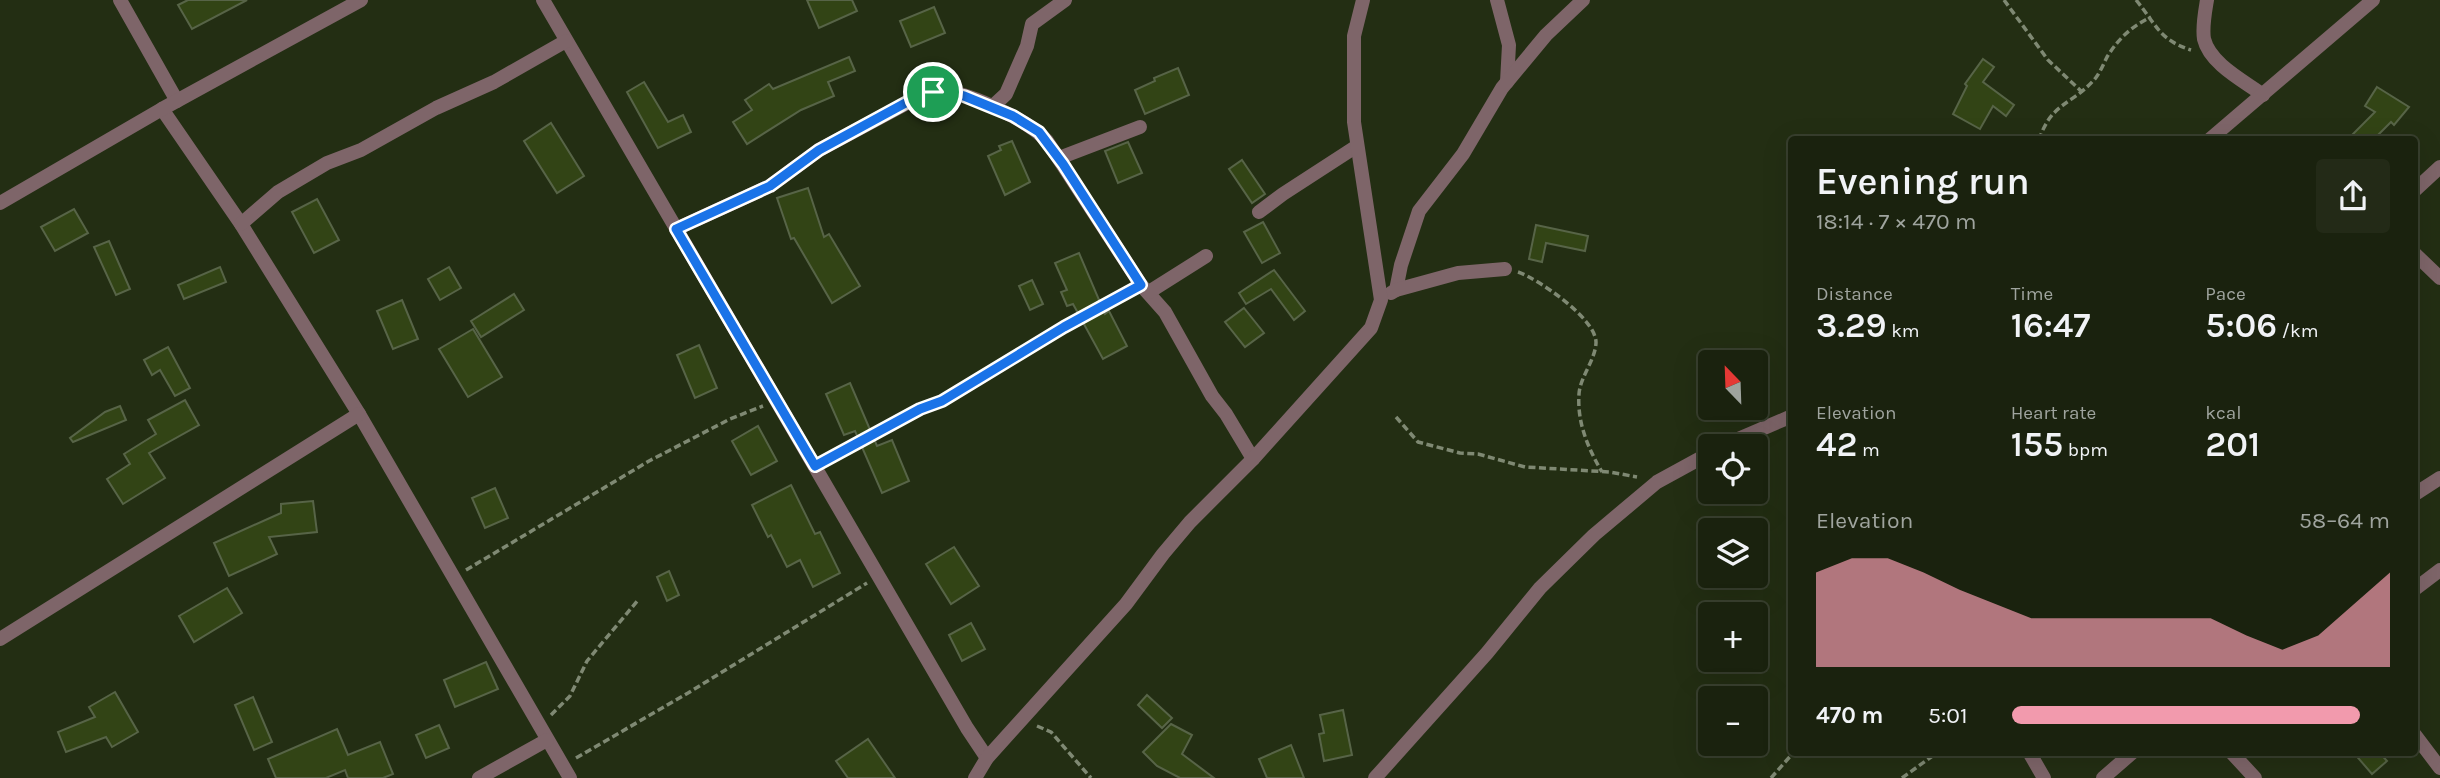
<!DOCTYPE html>
<meta charset="utf-8">
<style>
body{margin:0;font-family:Karla,sans-serif;background:#232a17;color:#f1f3f6;height:100vh;display:flex;flex-direction:column;font-size:26px;white-space:nowrap}
*{box-sizing:border-box;margin:0}
p{font-size:23px;color:#9fa49e}
.icon{flex:none;width:38px;height:38px;fill:none;stroke:currentColor;stroke-width:2;stroke-linecap:round;stroke-linejoin:round}
.map{position:relative;flex:1;overflow:hidden}
.drawer{position:absolute;left:1788px;top:136px;width:630px;height:620px;display:flex;flex-direction:column;background:#1a220e;border-radius:7px;box-shadow:0 7px 28px #0002,0 0 0 2px #383f2e}
.drawer>*{flex:none}
.needle{width:46px;rotate:337deg}
.tools{position:absolute;left:1698px;top:350px;display:grid;gap:14px}
.tools a{display:grid;place-items:center;width:70px;height:70px;border-radius:7px;background:#1a220e;box-shadow:0 7px 28px #0002,0 0 0 2px #383f2e;font-size:35px}
.pin{position:absolute;display:grid;place-items:center;width:60px;height:60px;color:#fff;margin:-30px;border:4px solid #fff;border-radius:50%;box-shadow:0 2px 7px #0007}
.round{display:grid;place-items:center;flex:none;width:74px;height:74px;border-radius:7px;background:#232a17}
.headline{display:flex;align-items:center;justify-content:space-between;height:119px;padding:0 28px}
h1{font-size:38px;font-weight:600;line-height:52px}
.figures{display:grid;grid-template-columns:repeat(3,1fr);gap:10px;height:119px;padding:7px 28px}
.figures div{display:grid;align-content:center}
.figures b{font-size:35px;font-weight:600}
.figures small{font-size:19px;font-weight:400}
.figures p{font-size:19px}
.chart{height:196px;padding:14px 28px}
.chart p{display:flex;justify-content:space-between}
.chart svg{width:100%;height:126px;margin-top:7px;fill:#f29aad;opacity:.7}
ul{padding:0 28px;list-style:none;font-size:23px}
li{display:grid;grid-template-columns:112px 84px 1fr;align-items:center;height:52px}
li i{height:18px;border-radius:9px;background:#f29aad}
.map>svg:first-child{display:block}
</style>
<div class="map">
<svg width="2440" height="778" viewBox="0 0 2440 778">
<rect width="100%" height="100%" fill="#232e13"/>
<g fill="#324415" stroke="#576447" stroke-width="2">
<polygon points="188,0 247,0 192,29 178,5"/>
<polygon points="807,0 852,0 857,11 819,28"/>
<polygon points="934,7 945,33 911,47 900,21"/>
<polygon points="849,57 855,71 828,82 834,96 801,110 747,144 733,122 752,110 745,100 769,84 773,89"/>
<polygon points="1983,59 1994,67 1983,82 2014,105 2006,116 1993,106 1980,129 1953,114 1967,86 1965,84"/>
<polygon points="1178,68 1189,95 1145,114 1135,90 1155,81 1154,78"/>
<polygon points="644,82 668,122 683,115 691,132 658,148 627,92"/>
<polygon points="2377,87 2409,107 2394,125 2391,122 2373,140 2347,140 2375,112 2365,106"/>
<polygon points="551,123 584,176 557,193 524,141"/>
<polygon points="1012,141 1030,182 1005,195 988,156 1001,150 999,146"/>
<polygon points="1128,142 1142,173 1118,183 1105,151"/>
<polygon points="1242,160 1265,194 1252,203 1229,169"/>
<polygon points="808,188 824,237 829,234 860,286 832,303 794,238 791,239 777,198"/>
<polygon points="317,199 339,240 314,253 292,212"/>
<polygon points="74,209 88,233 55,251 41,227"/>
<polygon points="1263,222 1280,253 1262,263 1244,232"/>
<polygon points="1536,225 1588,236 1585,251 1546,243 1542,262 1529,259"/>
<polygon points="109,241 130,289 116,295 94,247"/>
<polygon points="1079,253 1105,314 1109,311 1127,346 1103,359 1073,304 1067,306 1061,292 1067,290 1055,263"/>
<polygon points="220,267 226,282 184,299 178,285"/>
<polygon points="449,267 461,288 440,300 428,279"/>
<polygon points="1274,270 1305,311 1294,320 1271,289 1246,304 1239,293"/>
<polygon points="1032,280 1043,304 1030,310 1019,286"/>
<polygon points="514,294 524,310 481,337 471,321"/>
<polygon points="402,300 418,339 393,349 377,311"/>
<polygon points="1244,308 1264,333 1245,347 1225,322"/>
<polygon points="473,329 502,377 468,397 439,349"/>
<polygon points="699,345 717,388 695,398 677,355"/>
<polygon points="168,347 190,388 175,396 160,370 152,375 144,360"/>
<polygon points="850,383 877,446 892,440 909,481 882,493 855,431 844,435 826,394"/>
<polygon points="185,400 199,425 149,453 165,478 123,504 107,479 130,464 124,454 156,434 148,420"/>
<polygon points="120,406 126,420 73,442 70,438 105,412"/>
<polygon points="758,426 777,461 751,475 732,441"/>
<polygon points="791,485 815,534 820,532 840,573 813,587 800,560 787,567 771,535 768,537 752,505"/>
<polygon points="495,488 508,518 485,528 472,498"/>
<polygon points="313,501 317,532 269,537 277,554 229,576 214,543 281,513 281,504"/>
<polygon points="954,547 979,586 951,604 926,564"/>
<polygon points="669,571 679,595 667,601 657,577"/>
<polygon points="227,588 242,613 194,642 179,616"/>
<polygon points="971,623 985,649 962,661 949,635"/>
<polygon points="486,662 498,689 455,707 444,680"/>
<polygon points="115,692 138,732 112,747 106,737 66,752 58,732 95,717 89,707"/>
<polygon points="1147,695 1172,718 1162,728 1138,705"/>
<polygon points="253,697 272,742 254,750 235,705"/>
<polygon points="1343,710 1352,755 1324,761 1319,734 1324,733 1320,715"/>
<polygon points="1171,724 1192,735 1182,754 1214,778 1180,778 1157,766 1143,752"/>
<polygon points="439,725 449,748 426,758 416,735"/>
<polygon points="337,729 348,755 380,742 393,774 383,778 348,778 345,770 326,778 276,778 268,759"/>
<polygon points="868,739 895,778 848,778 836,761"/>
<polygon points="1291,745 1304,778 1267,778 1259,759"/>
<polygon points="2353,752 2379,752 2387,761 2372,774"/>
</g>
<g fill="none" stroke-linecap="round" stroke-linejoin="round">
<g stroke="#7f8973" stroke-width="3.5" stroke-dasharray="7 3.5" stroke-linecap="butt">
<polyline points="2004,0 2048,60 2081,91"/>
<path d="M2136,0C2156,24 2159,40 2191,50"/>
<path d="M2039,140C2051,103 2071,105 2093,81C2099,75 2103,65 2107,57C2118,39 2132,26 2151,17"/>
<path d="M1518,272C1538,279 1597,319 1596,343C1595,361 1580,377 1579,394C1577,423 1588,448 1602,472"/>
<polyline points="1396,417 1418,442 1460,453 1478,454 1525,467 1610,472 1637,477"/>
<polyline points="826,461 920,409 942,401 992,369 1128,292"/>
<polyline points="466,570 649,461 730,419 763,406"/>
<polyline points="551,715 570,696 587,661 639,599"/>
<polyline points="1037,726 1051,732 1091,778"/>
<polyline points="576,758 688,693 867,583"/>
<polyline points="1771,778 1794,752"/>
<polyline points="1902,778 1938,752"/>
</g>
<g stroke="#7e6569" stroke-width="14">
<polyline points="120,0 177,101"/>
<polyline points="543,0 967,728 987,758"/>
<polyline points="1497,0 1509,45 1507,82"/>
<path d="M2207,0C2205,12 2202,27 2204,39C2210,64 2244,81 2263,95"/>
<polyline points="992,107 1006,94 1027,46 1032,24 1065,0"/>
<polyline points="162,109 241,224 359,414 570,778"/>
<polyline points="2209,140 2373,0"/>
<polyline points="1059,158 1140,127"/>
<polyline points="2415,190 2440,167"/>
<polyline points="0,203 162,109 361,0"/>
<polyline points="1259,212 1283,194 1357,146"/>
<polyline points="241,224 278,192 327,163 361,150 436,108 494,82 566,41"/>
<path d="M676,229L770,186L819,150L922,95C929,93 937,91 944,91C972,94 1028,120 1047,141L1141,285L1165,312L1212,396L1226,414L1253,459"/>
<polyline points="2415,254 2440,278"/>
<polyline points="1396,290 1401,265 1419,211 1463,154 1502,88 1546,35 1583,0"/>
<polyline points="1149,292 1206,256"/>
<polyline points="1391,293 1396,290 1458,273 1505,269"/>
<polyline points="1722,446 1792,416"/>
<polyline points="2415,494 2440,478"/>
<polyline points="2415,589 2440,570"/>
<polyline points="0,639 359,414"/>
<polyline points="2415,735 2440,768"/>
<polyline points="2029,752 2044,778"/>
<polyline points="2231,752 2255,778"/>
<polyline points="479,778 547,740"/>
<polyline points="975,778 987,758 1126,604 1163,554 1190,522 1253,459 1371,328 1381,300 1354,122 1354,36 1363,0"/>
<polyline points="1375,778 1487,653 1540,588 1594,535 1657,482 1710,453"/>
<polyline points="2103,778 2133,752"/>
</g>
</g>
<g fill="none" stroke-linecap="round" stroke-linejoin="round">
<defs>
<polygon id="route" points="941,91 964,96 1013,116 1039,132 1063,164 1141,285 1064,327 942,401 920,409 815,466 676,229 770,186 819,150 922,94"/>
</defs>
<use href="#route" stroke="#fff" stroke-width="14"/>
<use href="#route" stroke="#1a73e8" stroke-width="9"/>
</g>
</svg>
<div class="tools">
<a><svg class="needle" viewBox="-14 -14 28 28"><path d="M0-13l5 13h-10z" fill="#e53935"/><path d="M0 13l5-13h-10z" fill="#9fa49e"/></svg></a>
<a><svg class="icon" aria-label="locate" viewBox="0 0 24 24"><circle cx="12" cy="12" r="6"/><path d="M12 2v4M12 18v4M2 12h4M18 12h4"/></svg></a>
<a><svg class="icon" aria-label="layers" viewBox="0 0 24 24"><path d="M12 4l9 5-9 5-9-5zM3 14l9 5 9-5"/></svg></a>
<a>+</a>
<a>−</a>
</div>
<div class="pin" style="left:933px;top:92px;background:#1e9e55"><svg class="icon" aria-label="arrive" viewBox="0 0 24 24"><path d="M6 21V4h12l-3 4 3 4H6"/></svg></div>
<section class="drawer">
<div class="headline"><div><h1>Evening run</h1><p>18:14 · 7 × 470 m</p></div><a class="round"><svg class="icon" aria-label="share" viewBox="0 0 24 24"><path d="M12 15V3M7 8l5-5 5 5M5 13v7h14v-7"/></svg></a></div>
<div class="figures">
<div><p>Distance</p><b>3.29<small> km</small></b></div>
<div><p>Time</p><b>16:47</b></div>
<div><p>Pace</p><b>5:06<small> /km</small></b></div>
</div>
<div class="figures">
<div><p>Elevation</p><b>42<small> m</small></b></div>
<div><p>Heart rate</p><b>155<small> bpm</small></b></div>
<div><p>kcal</p><b>201</b></div>
</div>
<div class="chart"><p><span>Elevation</span>58–64 m</p>
<svg viewBox="0 0 160 44" preserveAspectRatio="none"><path d="M0 44V11L10 6L20 6L30 11L40 17L50 22L60 27L70 27L80 27L90 27L100 27L110 27L120 33L130 38L140 33L150 22L160 11V44z"/></svg>
</div>
<ul>
<li><b>470 m</b>5:01<i style="width:92%"></i></li>
</ul>
</section>
</div>
